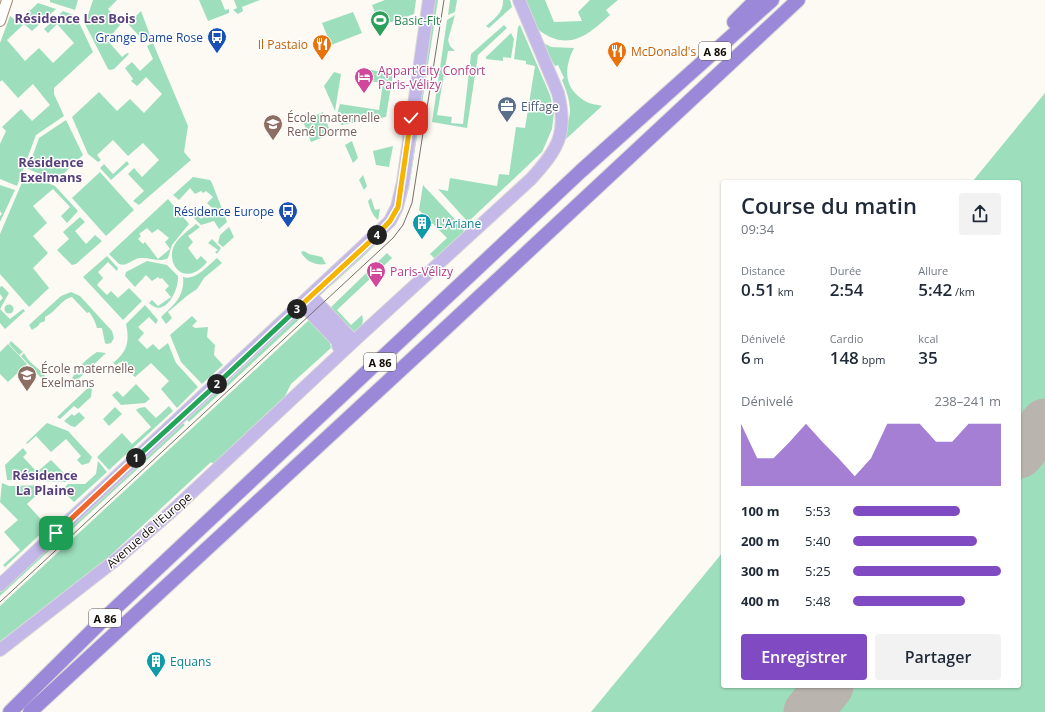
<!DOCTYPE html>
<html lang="fr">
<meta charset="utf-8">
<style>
body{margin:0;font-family:"Open Sans",sans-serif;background:#f2f2f3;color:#1f2937;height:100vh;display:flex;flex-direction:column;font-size:15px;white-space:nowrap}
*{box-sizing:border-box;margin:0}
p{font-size:13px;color:#747a83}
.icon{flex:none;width:22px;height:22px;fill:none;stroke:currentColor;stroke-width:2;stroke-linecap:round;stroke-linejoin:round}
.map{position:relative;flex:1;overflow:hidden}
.panel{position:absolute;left:721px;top:180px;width:300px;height:508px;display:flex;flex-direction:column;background:#fff;border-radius:4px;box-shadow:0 1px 3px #0004}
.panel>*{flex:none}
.pin{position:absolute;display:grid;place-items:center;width:34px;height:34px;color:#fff;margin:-17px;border-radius:8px;box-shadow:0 2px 6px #0006}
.km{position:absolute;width:20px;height:20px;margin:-10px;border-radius:50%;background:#222;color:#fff;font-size:11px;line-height:20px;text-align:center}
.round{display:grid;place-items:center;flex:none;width:42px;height:42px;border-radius:4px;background:#f2f2f3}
.summary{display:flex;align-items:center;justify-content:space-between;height:68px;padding:0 20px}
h1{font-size:22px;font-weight:600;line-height:30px}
.metrics{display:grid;grid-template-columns:repeat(3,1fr);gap:6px;height:68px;padding:4px 20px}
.metrics div{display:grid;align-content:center}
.metrics b{font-size:17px;font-weight:600}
.metrics small{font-size:11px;font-weight:400}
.metrics p{font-size:11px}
.chart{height:112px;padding:8px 20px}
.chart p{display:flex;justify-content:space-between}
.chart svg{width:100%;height:72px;margin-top:4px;fill:#804ac2;opacity:.7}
.cta{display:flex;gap:8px;margin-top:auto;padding:8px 20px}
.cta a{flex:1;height:46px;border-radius:4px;background:#804ac2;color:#fff;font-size:16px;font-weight:600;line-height:46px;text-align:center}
.cta a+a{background:#f2f2f3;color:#1f2937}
ul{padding:0 20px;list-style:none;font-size:13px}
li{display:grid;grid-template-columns:64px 48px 1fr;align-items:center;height:30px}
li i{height:10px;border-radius:5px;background:#804ac2}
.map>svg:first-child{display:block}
</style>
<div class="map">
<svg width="1045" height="712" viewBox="0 0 1045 712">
<rect width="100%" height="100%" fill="#fdf9f3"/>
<g fill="#9ddfbd" fill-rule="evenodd">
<polygon points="50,0 78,0 75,10 50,2"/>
<polygon points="93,0 117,0 108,9 121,24 107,40 122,57 127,53 129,54 114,69 110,70 108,69 85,24"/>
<polygon points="199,0 221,0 225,10 229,9 229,13 208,21"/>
<polygon points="234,0 260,0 242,7 243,11 238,14 233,10 237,8"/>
<polygon points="385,0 416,0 414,14 380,26 372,5"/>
<path d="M432,0H438L409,188C398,231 363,256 332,285L331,284L392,220Z"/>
<polygon points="450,0 457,0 455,12 448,15"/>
<path d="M503,0H510L512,7L489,28L486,26C494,19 504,12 503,0Z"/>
<path d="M523,0H545L554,22L582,21L578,12L590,0H618L606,10L610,15C592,31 575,48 550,37C544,34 539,31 535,26C530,18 527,8 523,0Z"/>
<polygon points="38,3 56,9 32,31 24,24 7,40 25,61 39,48 53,63 74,43 57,24 48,33 44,29 63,11 76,16 93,52 54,88 54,94 64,116 36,135 17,186 0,179 0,144 6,131 2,127 21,109 32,121 50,105 33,84 18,98 2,80 0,82 0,43 10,16 18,22"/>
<polygon points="141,11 150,35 142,39 128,24"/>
<polygon points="353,12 362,33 331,45 322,23"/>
<polygon points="455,15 448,40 450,46 455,51 448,51 437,115 452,117 451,123 463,124 471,54 504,25 507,28 478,55 467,128 432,122 447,20"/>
<polygon points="520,25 550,95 554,112 552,129 542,152 468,222 438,189 448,191 450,178 497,186 499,174 509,175 516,127 525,128 535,66 526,64 526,61 514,59 518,27"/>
<polygon points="511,33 514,39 511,58 503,57 503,61 486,59 486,57"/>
<path d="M540,41L551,47L574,48C563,69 564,90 587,102C592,105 597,104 602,106L566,139C563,131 570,121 570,111C570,100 566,90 562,80L564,78L558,65L555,66Z"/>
<polygon points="153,43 188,126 184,152 191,160 139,205 133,201 144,191 128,174 134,168 142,177 159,160 143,143 128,156 113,140 97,155 101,160 98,162 88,154 72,117 99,92 117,111 130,99 144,113 162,94 146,77 137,86 131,81 133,79 125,68 132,62 140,71 153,59 147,46"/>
<polygon points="371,70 393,74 386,117 341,125 337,114 340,104 379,110 383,83 369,81"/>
<polygon points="334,72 341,74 335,111 324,86"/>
<polygon points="1045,93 1045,712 591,712 723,552 723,686 1019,686 1019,182 972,182"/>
<polygon points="323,112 331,134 311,142 303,121"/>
<polygon points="66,120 83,155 56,181 28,169 39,138"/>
<polygon points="352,141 358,158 353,163 345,145"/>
<polygon points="393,146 389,167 376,165 373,151"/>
<polygon points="127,161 129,164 111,180 100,168 104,164 113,174"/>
<polygon points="100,172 134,210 106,236 72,198"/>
<polygon points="26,173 55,186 78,211 67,223 61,216 70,207 53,189 33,206 47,223 33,236 48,253 33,268 49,288 29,307 0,274 0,234"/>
<polygon points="363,175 367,186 364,190 359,180"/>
<polygon points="193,177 210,180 212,183 227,222 219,229 214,221 201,225 194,218 197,215 201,219 204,216 206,218 214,210 207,203 213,197 206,191 203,193 201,191 195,194 190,188 179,200 173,195"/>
<polygon points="0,185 15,190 0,222 0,216 2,214 0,211"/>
<polygon points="423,185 464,229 463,233 436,260 430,254 447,238 419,210"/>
<path d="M371,198L375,210L380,209L378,220C372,215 370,208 368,201Z"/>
<path d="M168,199L189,224L172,245L168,258C160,263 150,257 140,258C132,259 127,267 119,264L109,254ZM147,228L152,233L158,229L169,238L165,242L170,249L158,259L145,242L143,244L138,239L141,236L139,234Z"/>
<polygon points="80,217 85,222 75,231 86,244 95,235 102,241 76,264 72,265 57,250 69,239 63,232"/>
<path d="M196,224L200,227L188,236L193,242L188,248L197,260L201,256L207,262C184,290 164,262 175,244C180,236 189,230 196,224Z"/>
<polygon points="229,227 234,237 223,247 218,243 220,235"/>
<polygon points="212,239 221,248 217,254 215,252 218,250 208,243"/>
<path d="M304,251L309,254L322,257L326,264C316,266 305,261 301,252Z"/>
<path d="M387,253L392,258L337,310L351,325L362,315C365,324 360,329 353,335L329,309Z"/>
<polygon points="107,256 118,268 117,271 108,262 98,272 103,278 97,285 107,295 111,291 118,298 129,288 142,301 123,320 83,277"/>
<path d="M217,258L222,263L204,278L197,289L188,295L168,312L172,318L166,324L161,317C174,305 185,296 183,277C196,281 208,265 217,258Z"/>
<path d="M147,261L167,265L178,276C179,290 165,319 149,303L152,300L158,306L171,297L165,290L169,286L162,278L160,279L158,277L152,281L146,275L135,287L125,276L126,272Z"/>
<polygon points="2,286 9,293 0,309 10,319 23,309 25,311 5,329 0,323 0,301 3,298 0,294 0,287"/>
<path d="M71,292L80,296L112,331L114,338L111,343L107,344L105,343L102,328H97C95,321 93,317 89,312L87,313L72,297C61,299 56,312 45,317V321L40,323L38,326L32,330L29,325L61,296Z"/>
<circle cx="9" cy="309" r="4.5"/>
<path d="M145,305L158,320L156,324L149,317L138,327L144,333L138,340L147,349L153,344L159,350L168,343L176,363L198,387L177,408L161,389L169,381L151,363L135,377L120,362L116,365L113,363C127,352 130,342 126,324Z"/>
<polygon points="301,312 304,315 189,422 185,418"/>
<polygon points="192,316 197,321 192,326 195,328 208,327 207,337 215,345 214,355 223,365 202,384 181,362 170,335"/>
<polygon points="309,320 330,343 331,348 291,384 280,406 215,465 211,462 84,580 0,645 0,606"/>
<polygon points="11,341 23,352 19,355 9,344"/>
<polygon points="8,344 27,364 8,382 0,374 0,352"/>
<path d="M97,352L106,353L73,384L71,380C77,368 86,359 97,352Z"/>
<path d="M24,353C30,365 39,367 45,376L43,380L21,356Z"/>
<polygon points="136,384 150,399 145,403 121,405 112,395 117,391 123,397"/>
<polygon points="90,386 92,389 91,397 78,409 74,406 60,419 57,417"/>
<polygon points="169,406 173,411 109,470 97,457 122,433 132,444 151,427 136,410 139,408 145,407 156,418"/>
<polygon points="115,407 122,414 109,426 103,419"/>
<polygon points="79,412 85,418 75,427 71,426 64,421 72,414 74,416"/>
<polygon points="181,422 185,425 0,596 0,589"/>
<polygon points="47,423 68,431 92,457 89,463 82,465 77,460 81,456 66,439 51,452 36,436 27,444 26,443"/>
<polygon points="23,448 27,453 23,457 37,472 51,460 66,475 71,471 73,474 66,482 7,480 5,465"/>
<polygon points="98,461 107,472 74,502 62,490 68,484 85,484 96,474"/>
<polygon points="2,483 9,486 47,485 27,504 48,527 5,567 3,565 20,550 4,532 18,520 0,502"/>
</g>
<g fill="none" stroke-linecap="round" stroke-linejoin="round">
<g stroke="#bab4ae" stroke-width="49">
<polyline points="1019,454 1045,423"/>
<polyline points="808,712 829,686"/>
</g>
<defs>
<polyline id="minor" points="0,21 7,0"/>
<g id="major">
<polyline points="311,296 348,335 338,346"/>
<polyline points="302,304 344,348"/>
<polyline points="0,585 390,221 397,207 403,182 429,0"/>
<path d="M0,650L118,558L171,512L354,341L531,179C558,149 568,134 558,93L519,0"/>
</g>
<g id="highway">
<polyline points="734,22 756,0"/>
<polyline points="10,712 108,615 581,171 772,0"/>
<polyline points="30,712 434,339 798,0"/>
</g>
</defs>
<use href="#minor" stroke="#a08c73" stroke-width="12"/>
<use href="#major" stroke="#d9d8d7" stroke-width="14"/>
<use href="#highway" stroke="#d9d8d7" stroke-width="16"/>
<use href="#minor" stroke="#fff" stroke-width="10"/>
<use href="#major" stroke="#c3b8e8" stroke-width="12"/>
<use href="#highway" stroke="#9b88d9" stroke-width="14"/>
<polyline stroke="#767069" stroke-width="1" points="0,602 393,238 403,225 412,203 444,0"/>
</g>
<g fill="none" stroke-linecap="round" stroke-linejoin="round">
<defs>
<polyline id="split-1" points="56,533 136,458"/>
<polyline id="split-2" points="136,458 217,384"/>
<polyline id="split-3" points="217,384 297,309"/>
<polyline id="split-4" points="297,309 377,235"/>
<polyline id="split-5" points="377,235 390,221 398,207 411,118"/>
</defs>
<use href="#split-1" stroke="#fff" stroke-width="8"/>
<use href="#split-2" stroke="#fff" stroke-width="8"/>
<use href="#split-3" stroke="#fff" stroke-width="8"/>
<use href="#split-4" stroke="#fff" stroke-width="8"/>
<use href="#split-5" stroke="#fff" stroke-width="8"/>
<use href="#split-1" stroke="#f0652b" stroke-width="5"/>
<use href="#split-2" stroke="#22a559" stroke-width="5"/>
<use href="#split-3" stroke="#22a559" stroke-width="5"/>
<use href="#split-4" stroke="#f5b400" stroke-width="5"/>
<use href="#split-5" stroke="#f5b400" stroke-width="5"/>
</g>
<defs>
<symbol id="stadium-pin" viewBox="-11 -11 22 30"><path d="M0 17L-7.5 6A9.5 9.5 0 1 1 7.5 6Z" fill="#2e9e5b" stroke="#fff"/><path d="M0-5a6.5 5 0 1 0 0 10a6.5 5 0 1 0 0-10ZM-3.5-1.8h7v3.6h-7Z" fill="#fff"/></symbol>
<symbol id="bus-pin" viewBox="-11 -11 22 30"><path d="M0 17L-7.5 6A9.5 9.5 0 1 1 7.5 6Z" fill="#1a4fb4" stroke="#fff"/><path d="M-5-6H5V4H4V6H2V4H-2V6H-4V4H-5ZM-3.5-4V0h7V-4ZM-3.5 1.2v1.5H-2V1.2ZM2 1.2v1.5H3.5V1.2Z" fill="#fff"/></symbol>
<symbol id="restaurant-pin" viewBox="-11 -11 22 30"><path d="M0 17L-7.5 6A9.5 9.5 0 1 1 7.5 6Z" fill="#e8710a" stroke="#fff"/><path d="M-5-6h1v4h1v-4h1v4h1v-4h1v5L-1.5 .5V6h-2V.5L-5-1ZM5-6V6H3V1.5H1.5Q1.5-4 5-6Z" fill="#fff"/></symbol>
<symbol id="hotel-pin" viewBox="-11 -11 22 30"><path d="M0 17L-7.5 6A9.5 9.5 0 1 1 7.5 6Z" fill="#d1479c" stroke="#fff"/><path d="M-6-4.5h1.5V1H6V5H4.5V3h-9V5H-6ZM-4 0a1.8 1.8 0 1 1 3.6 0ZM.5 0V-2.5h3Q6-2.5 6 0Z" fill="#fff"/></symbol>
<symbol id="office-pin" viewBox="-11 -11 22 30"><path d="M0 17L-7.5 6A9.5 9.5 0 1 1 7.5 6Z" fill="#5c6f8a" stroke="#fff"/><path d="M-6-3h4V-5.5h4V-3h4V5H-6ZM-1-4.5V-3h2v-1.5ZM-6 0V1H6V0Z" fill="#fff"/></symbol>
<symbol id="school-pin" viewBox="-11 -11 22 30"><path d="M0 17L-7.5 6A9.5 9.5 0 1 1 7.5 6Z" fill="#8d6e63" stroke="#fff"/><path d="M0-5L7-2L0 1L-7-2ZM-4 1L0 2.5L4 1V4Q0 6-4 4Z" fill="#fff"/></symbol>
<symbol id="building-pin" viewBox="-11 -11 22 30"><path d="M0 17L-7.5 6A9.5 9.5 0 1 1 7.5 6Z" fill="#0f9aa8" stroke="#fff"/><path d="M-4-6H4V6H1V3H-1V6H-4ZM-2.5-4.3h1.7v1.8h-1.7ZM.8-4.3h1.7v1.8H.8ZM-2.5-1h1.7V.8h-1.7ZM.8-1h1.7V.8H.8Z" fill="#fff"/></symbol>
</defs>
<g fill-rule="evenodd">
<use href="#stadium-pin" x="369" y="9" width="22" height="30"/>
<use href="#bus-pin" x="206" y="26" width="22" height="30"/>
<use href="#restaurant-pin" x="311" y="33" width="22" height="30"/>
<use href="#restaurant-pin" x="606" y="40" width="22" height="30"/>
<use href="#hotel-pin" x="353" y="66" width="22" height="30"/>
<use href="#office-pin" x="496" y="95" width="22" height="30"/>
<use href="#school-pin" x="262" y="113" width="22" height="30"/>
<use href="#bus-pin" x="277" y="200" width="22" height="30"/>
<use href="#building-pin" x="411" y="212" width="22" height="30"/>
<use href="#hotel-pin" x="365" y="260" width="22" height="30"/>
<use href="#school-pin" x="16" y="364" width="22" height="30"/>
<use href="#building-pin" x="145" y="650" width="22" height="30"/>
</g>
<g text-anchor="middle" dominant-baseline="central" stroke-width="3" stroke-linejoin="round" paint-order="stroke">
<g fill="#fff" stroke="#59544f" stroke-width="1">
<rect x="699" y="42" width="32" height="18" rx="3"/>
<rect x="364" y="353" width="32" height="18" rx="3"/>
<rect x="89" y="609" width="32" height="18" rx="3"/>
</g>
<g font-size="11" font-weight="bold" fill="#120b04">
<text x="715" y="51">A 86</text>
<text x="380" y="362">A 86</text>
<text x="105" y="618">A 86</text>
</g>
<g font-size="12" fill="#27864d" stroke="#fff" text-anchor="start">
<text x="394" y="20">Basic-Fit</text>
</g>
<g font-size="12" fill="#164399" stroke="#fff" text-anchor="end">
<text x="203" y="37">Grange Dame Rose</text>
<text x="274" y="211">Résidence Europe</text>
</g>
<g font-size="12" fill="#c56008" stroke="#fff" text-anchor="end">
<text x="308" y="44">Il Pastaio</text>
<text x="631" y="51" text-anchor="start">McDonald's</text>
</g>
<g font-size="12" fill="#b23c85" stroke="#fff" text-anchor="start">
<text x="378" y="70">Appart'City Confort<tspan x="378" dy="14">Paris-Vélizy</tspan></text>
<text x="390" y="271">Paris-Vélizy</text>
</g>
<g font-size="12" fill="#4e5e75" stroke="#fff" text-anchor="start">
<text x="521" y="106">Eiffage</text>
</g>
<g font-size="12" fill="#785e54" stroke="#fff" text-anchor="start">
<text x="287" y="117">École maternelle<tspan x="287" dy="14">René Dorme</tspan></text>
<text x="41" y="368">École maternelle<tspan x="41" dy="14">Exelmans</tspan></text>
</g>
<g font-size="12" fill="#0d838f" stroke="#fff" text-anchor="start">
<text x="436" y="223">L'Ariane</text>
<text x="170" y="661">Equans</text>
</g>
<g font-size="12" fill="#120b04" stroke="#fff">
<text transform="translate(149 530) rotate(-41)">Avenue de l'Europe</text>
</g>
<g font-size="13" font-weight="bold" fill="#583f7b" stroke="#fff">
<text x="75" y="18">Résidence Les Bois</text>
<text x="51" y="162">Résidence<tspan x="51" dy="15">Exelmans</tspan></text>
<text x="45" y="475">Résidence<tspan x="45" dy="15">La Plaine</tspan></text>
</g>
</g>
</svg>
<div class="pin" style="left:56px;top:533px;background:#1e9e55"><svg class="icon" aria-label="arrive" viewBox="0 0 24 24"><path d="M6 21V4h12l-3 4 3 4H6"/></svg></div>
<div class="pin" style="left:411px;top:118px;background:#d93025"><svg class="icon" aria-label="check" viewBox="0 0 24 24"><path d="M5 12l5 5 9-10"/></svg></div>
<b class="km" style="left:136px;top:458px">1</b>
<b class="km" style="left:217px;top:384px">2</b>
<b class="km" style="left:297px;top:309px">3</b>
<b class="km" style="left:377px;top:235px">4</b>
<section class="panel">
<div class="summary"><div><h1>Course du matin</h1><p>09:34</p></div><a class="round"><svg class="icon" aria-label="share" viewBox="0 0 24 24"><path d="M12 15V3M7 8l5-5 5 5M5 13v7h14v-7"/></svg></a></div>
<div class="metrics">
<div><p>Distance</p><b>0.51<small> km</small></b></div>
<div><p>Durée</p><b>2:54</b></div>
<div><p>Allure</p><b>5:42<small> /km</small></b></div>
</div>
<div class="metrics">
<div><p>Dénivelé</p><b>6<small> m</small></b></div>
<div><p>Cardio</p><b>148<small> bpm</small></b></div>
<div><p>kcal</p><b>35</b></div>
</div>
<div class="chart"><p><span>Dénivelé</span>238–241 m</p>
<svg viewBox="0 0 160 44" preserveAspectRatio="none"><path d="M0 44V6L10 27L20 27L30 17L40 6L50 17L60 27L70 38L80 27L90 6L100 6L110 6L120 17L130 17L140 6L150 6L160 6V44z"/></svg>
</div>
<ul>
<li><b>100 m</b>5:53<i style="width:72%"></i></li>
<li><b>200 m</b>5:40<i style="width:84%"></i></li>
<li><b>300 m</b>5:25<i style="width:100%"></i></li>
<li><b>400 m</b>5:48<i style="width:76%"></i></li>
</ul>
<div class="cta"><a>Enregistrer</a><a>Partager</a></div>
</section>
</div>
